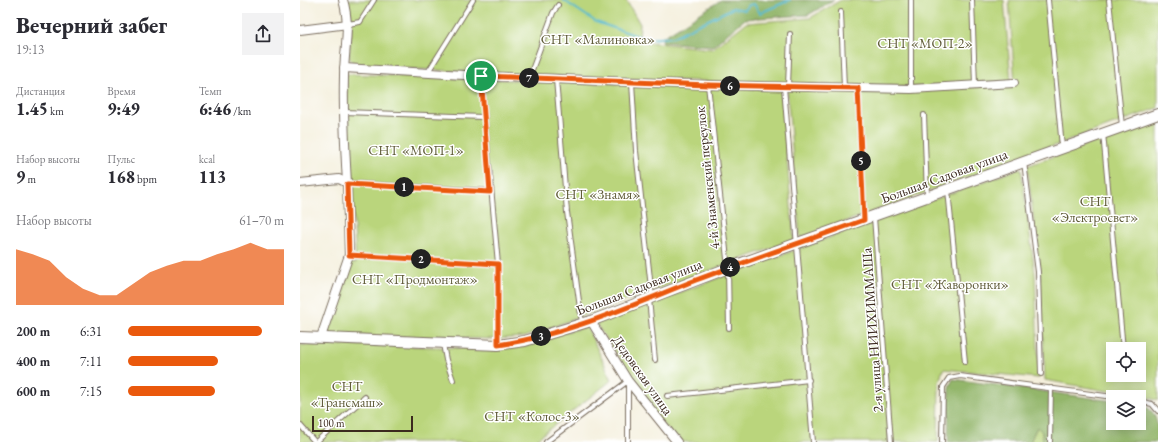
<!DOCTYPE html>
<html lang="ru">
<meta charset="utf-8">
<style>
body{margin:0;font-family:"EB Garamond",serif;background:#f2f2f3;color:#2b2b33;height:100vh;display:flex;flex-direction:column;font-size:15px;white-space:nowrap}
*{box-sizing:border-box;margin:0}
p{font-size:13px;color:#7c7c81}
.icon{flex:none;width:22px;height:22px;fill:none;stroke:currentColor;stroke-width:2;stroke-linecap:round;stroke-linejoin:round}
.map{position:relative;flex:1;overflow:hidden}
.drawer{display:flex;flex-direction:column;background:#fff;width:300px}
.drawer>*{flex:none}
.tools{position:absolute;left:806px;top:342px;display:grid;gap:8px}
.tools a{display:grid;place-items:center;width:40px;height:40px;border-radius:0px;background:#fff;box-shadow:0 2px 10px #0003;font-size:20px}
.scale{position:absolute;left:12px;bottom:10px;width:101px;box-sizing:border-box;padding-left:4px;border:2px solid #3b2a1e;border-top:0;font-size:11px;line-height:14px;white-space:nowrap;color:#3b2a1e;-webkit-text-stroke:3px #fff;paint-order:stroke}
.pin{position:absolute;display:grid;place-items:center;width:34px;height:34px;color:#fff;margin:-17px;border:2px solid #fff;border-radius:50%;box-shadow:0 1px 4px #0007}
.km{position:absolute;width:20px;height:20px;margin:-10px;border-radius:50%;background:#222;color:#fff;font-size:11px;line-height:20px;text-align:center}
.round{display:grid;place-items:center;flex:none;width:42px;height:42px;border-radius:0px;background:#f2f2f3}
.headline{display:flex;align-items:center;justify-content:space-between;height:68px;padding:0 16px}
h1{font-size:22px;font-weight:800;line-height:30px}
.metrics{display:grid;grid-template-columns:repeat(3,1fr);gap:6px;height:68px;padding:4px 16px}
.metrics div{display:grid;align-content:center}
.metrics b{font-size:17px;font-weight:800}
.metrics small{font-size:11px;font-weight:400}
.metrics p{font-size:11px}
.chart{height:112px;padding:8px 16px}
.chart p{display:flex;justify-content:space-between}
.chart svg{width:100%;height:72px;margin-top:4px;fill:#ea580c;opacity:.7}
ul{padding:0 16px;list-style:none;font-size:13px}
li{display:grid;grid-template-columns:64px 48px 1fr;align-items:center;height:30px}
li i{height:10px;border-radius:5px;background:#ea580c}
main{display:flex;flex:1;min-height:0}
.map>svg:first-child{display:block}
</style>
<main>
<section class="drawer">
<div class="headline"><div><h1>Вечерний забег</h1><p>19:13</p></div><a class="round"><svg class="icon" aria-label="share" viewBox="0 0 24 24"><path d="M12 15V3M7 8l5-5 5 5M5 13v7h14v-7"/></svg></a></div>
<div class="metrics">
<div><p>Дистанция</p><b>1.45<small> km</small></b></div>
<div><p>Время</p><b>9:49</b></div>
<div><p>Темп</p><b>6:46<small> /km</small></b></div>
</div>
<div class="metrics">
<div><p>Набор высоты</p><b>9<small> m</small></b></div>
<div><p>Пульс</p><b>168<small> bpm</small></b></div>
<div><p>kcal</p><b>113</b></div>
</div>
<div class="chart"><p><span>Набор высоты</span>61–70 m</p>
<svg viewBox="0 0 160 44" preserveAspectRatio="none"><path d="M0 44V10L10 13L20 17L30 27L40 34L50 38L60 38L70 31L80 24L90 20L100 17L110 17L120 13L130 10L140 6L150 10L160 10V44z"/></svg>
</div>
<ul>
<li><b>200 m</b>6:31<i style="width:86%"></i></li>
<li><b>400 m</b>7:11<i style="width:58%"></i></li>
<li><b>600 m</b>7:15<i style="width:56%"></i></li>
</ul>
</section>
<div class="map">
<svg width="858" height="442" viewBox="0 0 858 442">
<rect width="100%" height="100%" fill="#fff"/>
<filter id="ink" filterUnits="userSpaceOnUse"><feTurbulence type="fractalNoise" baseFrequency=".025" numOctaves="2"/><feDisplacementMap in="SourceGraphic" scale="8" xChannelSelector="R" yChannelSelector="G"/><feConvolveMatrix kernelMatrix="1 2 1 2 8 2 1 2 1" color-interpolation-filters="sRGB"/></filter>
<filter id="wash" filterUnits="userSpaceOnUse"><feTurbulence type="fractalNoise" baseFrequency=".012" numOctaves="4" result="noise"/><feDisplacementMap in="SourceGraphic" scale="16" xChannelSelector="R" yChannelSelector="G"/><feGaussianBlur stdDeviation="0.9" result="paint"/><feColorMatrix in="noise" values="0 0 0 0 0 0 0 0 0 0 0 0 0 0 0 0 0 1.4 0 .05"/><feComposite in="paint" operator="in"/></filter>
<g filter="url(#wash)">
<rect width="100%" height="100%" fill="#f4efdc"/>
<g fill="#bad57b" stroke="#7a804c" fill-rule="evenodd">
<polygon points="47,0 326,0 340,24 339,41 412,49 446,23 510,18 541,0 704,0 711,81 617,87 458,83 187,73 63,66 53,63 49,58 52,19"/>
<polygon points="709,0 858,0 858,108 500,238 487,90 715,86"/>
<polygon points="46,74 481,90 494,240 224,337 195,339 29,335 28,324 44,289 39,288 48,262 56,263"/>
<path d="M858,119V400L745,380L740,272L727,166ZM813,349H839V375H813Z"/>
<polygon points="721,168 735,273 739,378 643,369 639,383 638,442 377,442 328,381 330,373 296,324 424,276"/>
<polygon points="287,327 312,380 233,442 0,442 0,345 74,345 191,349"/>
<polygon points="737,427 742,432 743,442 730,442"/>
</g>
<g fill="#93b66b" stroke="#677044">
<polygon points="421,0 534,0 508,15 445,19 413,46 362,42 363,37"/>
<path d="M653,379L813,401V423H839V405C858,408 858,425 858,442H743L742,432L737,427L730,442H648L649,387Z"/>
</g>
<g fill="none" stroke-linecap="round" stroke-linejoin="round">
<polyline stroke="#52bad0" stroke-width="2" points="263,0 296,22 347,39 373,37 433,8 445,10 449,5 454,4 460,13 490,0"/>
</g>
</g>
<g filter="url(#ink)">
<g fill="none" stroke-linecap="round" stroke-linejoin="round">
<defs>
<g id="service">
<polyline points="611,0 611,89"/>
<polyline points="672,0 675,85"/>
<polyline points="748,0 762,147"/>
<polyline points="809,0 822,126"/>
<polyline points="541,12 544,88"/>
<polyline points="48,24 60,22 74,0"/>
<polyline points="128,72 173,0"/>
<polyline points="181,76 198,264 198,345"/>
<polyline points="229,78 253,13 258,5"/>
<polyline points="256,79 267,212 282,323"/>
<polyline points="332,82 336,151 352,297"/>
<polyline points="408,85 428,268 429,328"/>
<polyline points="488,86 490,34"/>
<polyline points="484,87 513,442"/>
<polyline points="558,88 564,218"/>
<polyline points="44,112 183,117"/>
<polyline points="624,115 627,195"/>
<polyline points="803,133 823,349"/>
<polyline points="724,162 738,272 741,374"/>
<polyline points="47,183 190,191"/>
<polyline points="648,190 665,362"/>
<polyline points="574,217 591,442"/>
<polyline points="49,255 198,264"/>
<polyline points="349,299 355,360"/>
<polyline points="143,344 146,360 153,380"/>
<polyline points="367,396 509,380"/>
<polyline points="839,401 852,404 858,411"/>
<polyline points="0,425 15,442"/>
<polyline points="16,442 65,397"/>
<polyline points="246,442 328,381"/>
<polyline points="328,442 328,383"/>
<polyline points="642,442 643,387 649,378 660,376 813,397"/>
<polyline points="750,442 751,388"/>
</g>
<g id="minor">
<path d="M43,0C51,27 44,49 44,76C43,112 45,148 47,183"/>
<polyline points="0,30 48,24"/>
<polyline points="44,68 181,76 408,85 611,89 714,83"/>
<polyline points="0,183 39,179 47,183 49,255 21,337"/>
<polyline points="291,321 328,381 377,442"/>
</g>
<polyline id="tertiary" points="0,337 198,345 225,341 291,321 428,268 858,114"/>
</defs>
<use href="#service" stroke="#7c6f60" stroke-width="6"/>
<use href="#minor" stroke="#7c6f60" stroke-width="10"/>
<use href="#tertiary" stroke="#7c6f60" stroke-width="12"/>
<use href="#service" stroke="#fff" stroke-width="4"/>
<use href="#minor" stroke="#fff" stroke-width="8"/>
<use href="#tertiary" stroke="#fff" stroke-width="10"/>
</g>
</g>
<g fill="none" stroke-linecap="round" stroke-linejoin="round" filter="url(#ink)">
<defs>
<path id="route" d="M181,76L408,85L558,88L564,220C508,240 452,259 396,280C332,305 267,335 198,345V264L49,255L47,184L190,192Z"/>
</defs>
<use href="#route" stroke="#fff" stroke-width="8"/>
<use href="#route" stroke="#ea580c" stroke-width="5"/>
</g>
<g text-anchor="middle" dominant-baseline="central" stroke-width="3" stroke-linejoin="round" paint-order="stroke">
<g font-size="14" fill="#615d3a" stroke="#fff">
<text x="298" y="39">СНТ «Малиновка»</text>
<text x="625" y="43">СНТ «МОП-2»</text>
<text x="116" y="150">СНТ «МОП-1»</text>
<text x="298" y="194">СНТ «Знамя»</text>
<text x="795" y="201">СНТ<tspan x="795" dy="16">«Электросвет»</tspan></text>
<text x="115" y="279">СНТ «Продмонтаж»</text>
<text x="650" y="284">СНТ «Жаворонки»</text>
<text x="47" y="386">СНТ<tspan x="47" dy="16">«Трансмаш»</tspan></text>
<text x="232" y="416">СНТ «Колос-3»</text>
</g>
<g font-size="14" fill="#3b2a1e" stroke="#fff">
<text transform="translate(644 176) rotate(-20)">Большая Садовая улица</text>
<text transform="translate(407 178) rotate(-96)">4-й Знаменский переулок</text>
<text transform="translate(339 287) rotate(-21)">Большая Садовая улица</text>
<text transform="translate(572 330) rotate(-94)">2-я улица НИИХИММАШа</text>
<text transform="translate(343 375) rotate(55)">Дедовская улица</text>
</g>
</g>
</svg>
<div class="tools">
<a><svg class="icon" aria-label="locate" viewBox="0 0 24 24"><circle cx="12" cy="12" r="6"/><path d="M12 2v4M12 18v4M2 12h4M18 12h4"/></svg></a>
<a><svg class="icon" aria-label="layers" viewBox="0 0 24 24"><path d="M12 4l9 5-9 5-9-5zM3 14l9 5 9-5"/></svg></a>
</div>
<div class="scale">100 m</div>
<div class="pin" style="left:181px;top:76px;background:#1e9e55"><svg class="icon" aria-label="arrive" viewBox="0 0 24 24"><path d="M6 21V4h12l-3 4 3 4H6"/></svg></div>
<b class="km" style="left:104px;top:187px">1</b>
<b class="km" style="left:121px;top:259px">2</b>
<b class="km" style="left:241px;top:336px">3</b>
<b class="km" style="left:430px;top:267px">4</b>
<b class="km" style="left:561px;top:161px">5</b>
<b class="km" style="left:430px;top:86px">6</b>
<b class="km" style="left:229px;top:78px">7</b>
</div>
</main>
